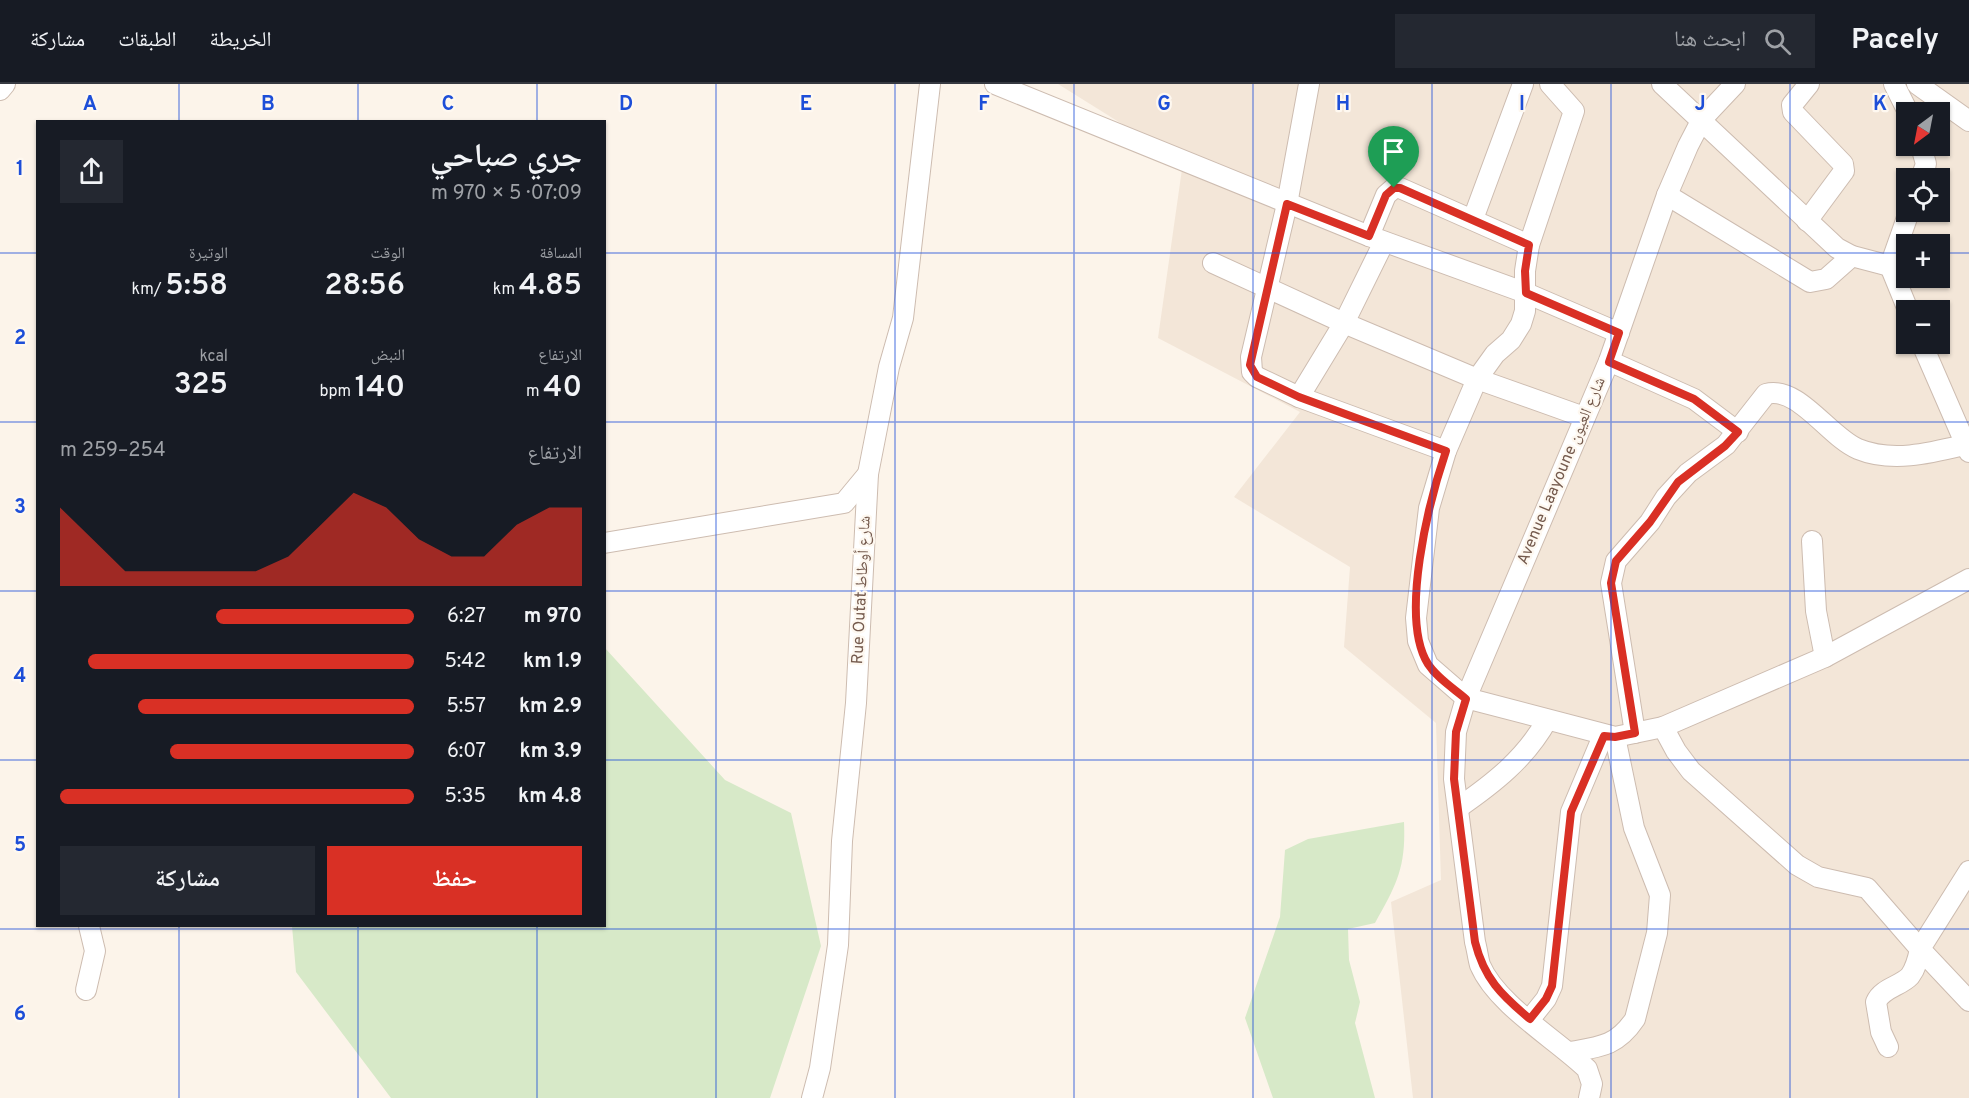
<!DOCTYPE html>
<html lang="ar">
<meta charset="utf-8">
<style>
body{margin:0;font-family:Overpass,"Noto Naskh Arabic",sans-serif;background:#242831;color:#f1f3f6;direction:rtl;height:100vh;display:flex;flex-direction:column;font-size:22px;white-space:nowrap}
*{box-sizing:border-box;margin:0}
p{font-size:20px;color:#9ea1a6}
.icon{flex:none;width:33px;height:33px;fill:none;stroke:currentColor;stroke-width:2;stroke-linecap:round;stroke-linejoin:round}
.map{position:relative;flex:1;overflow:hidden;direction:ltr}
.sheet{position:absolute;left:36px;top:36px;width:570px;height:807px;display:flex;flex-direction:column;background:#171b24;border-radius:0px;box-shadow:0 2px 4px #0004;direction:rtl}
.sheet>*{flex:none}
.needle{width:39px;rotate:212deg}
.buttons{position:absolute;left:1896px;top:18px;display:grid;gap:12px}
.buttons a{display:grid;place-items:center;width:54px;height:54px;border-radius:0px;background:#171b24;box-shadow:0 2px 4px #0004;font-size:30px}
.pin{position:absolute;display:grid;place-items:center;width:51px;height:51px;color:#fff;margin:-62px -26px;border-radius:50% 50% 50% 0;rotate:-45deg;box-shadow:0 0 6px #0007}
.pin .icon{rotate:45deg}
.round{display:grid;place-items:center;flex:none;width:63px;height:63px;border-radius:0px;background:#242831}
.summary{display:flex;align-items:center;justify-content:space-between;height:102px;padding:0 24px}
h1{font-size:33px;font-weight:600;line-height:45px}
.stats{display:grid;grid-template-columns:repeat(3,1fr);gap:9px;height:102px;padding:6px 24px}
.stats div{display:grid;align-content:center}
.stats b{font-size:30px;font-weight:600}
.stats small{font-size:16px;font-weight:400}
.stats p{font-size:16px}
.chart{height:168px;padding:12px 24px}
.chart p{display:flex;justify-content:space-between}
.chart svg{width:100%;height:108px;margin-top:6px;fill:#d93025;opacity:.7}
.action{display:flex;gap:12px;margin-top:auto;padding:12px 24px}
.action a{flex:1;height:69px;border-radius:0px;background:#d93025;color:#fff;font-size:24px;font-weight:600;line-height:69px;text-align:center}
.action a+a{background:#242831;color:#f1f3f6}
ul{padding:0 24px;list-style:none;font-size:20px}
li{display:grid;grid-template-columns:96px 72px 1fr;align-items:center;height:45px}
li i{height:15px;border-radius:8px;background:#d93025}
header{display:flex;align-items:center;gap:36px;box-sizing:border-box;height:84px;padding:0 30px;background:#171b24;border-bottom:2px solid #363941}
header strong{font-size:28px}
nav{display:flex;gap:33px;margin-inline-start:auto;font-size:21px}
.search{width:420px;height:54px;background:#242831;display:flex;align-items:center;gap:15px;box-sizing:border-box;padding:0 21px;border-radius:0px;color:#9ea1a6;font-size:22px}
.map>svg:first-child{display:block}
</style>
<header>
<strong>Pacely</strong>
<div class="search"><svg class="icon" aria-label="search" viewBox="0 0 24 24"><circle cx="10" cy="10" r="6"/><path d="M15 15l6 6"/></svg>ابحث هنا</div>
<nav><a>الخريطة</a><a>الطبقات</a><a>مشاركة</a></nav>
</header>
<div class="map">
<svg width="1969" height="1014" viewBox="0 0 1969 1014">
<rect width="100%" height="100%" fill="#fcf4ea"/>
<path fill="#f3e6d8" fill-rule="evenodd" d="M1058,0H1969V1014H1413L1391,818L1441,796L1436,639L1344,563L1350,483L1234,413L1300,328L1158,254L1183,78ZM1906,28H1940V62H1906ZM1906,94H1940V128H1906ZM1906,160H1940V194H1906ZM1906,226H1940V260H1906Z"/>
<g fill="#d7e9c8">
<polygon points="605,564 725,696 791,729 821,862 770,1014 391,1014 296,888 292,842 604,842"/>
<path d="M1404,738C1406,783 1397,800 1375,839L1348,845L1349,876L1360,918L1355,939L1375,1014H1273L1245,934L1280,833L1285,766L1308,755Z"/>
</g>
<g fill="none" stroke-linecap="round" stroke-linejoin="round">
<defs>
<g id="minor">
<polyline points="995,0 1369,152 1526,209 1619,249"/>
<polyline points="1309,0 1287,120 1251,273 1252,288 1257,293 1299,313 1446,367"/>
<polyline points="1550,0 1574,27 1529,161 1525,187 1525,227 1521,240 1511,256 1495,270 1477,295 1446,367 1429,424 1416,534 1418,557 1428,581 1466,614 1615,653 1663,643 1825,573 1969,495"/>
<polyline points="1662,0 1837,164 1852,172 1890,182"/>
<polyline points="1894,0 1908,28"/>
<polyline points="1917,0 1969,37"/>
<polyline points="0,6 5,0"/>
<polyline points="1921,94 1926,80 1921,62"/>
<polyline points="1667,111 1810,198 1826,195 1852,172"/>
<polyline points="1473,135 1523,0"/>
<polyline points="1807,137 1844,87 1843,80 1793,28 1792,21 1809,0"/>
<polyline points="1369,152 1386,111 1394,104 1400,104 1529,161"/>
<polyline points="1384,158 1344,239 1477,295 1584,333"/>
<polyline points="1213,179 1344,239 1299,313"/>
<polyline points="1908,226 1890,182 1909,128"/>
<polyline points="1922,260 1969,368"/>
<polyline points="1609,277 1694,315 1738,348"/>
<polyline points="1812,457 1816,527 1825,573"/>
<polyline points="604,459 844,419 868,390"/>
<path d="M1663,643L1676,667L1691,687L1797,781L1818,793L1867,804L1920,865C1918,875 1916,884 1910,892C1901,902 1882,904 1876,918L1881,948L1888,963"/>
<path d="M1635,649L1611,499L1616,477L1650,438L1666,413L1688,389L1726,361L1766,310C1798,301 1829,353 1858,365C1892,379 1931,369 1964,361"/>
<path d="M1458,724C1494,699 1525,675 1547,636"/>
<polyline points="1969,787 1920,865 1969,917"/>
<polyline points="86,906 95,867 89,842"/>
<polyline points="1530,935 1546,915 1552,902 1571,728 1603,652"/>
<path d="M1570,968C1600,963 1617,962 1635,935L1657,849L1660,811L1634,744L1615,653"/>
<polyline points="812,1014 820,984 838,861 842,757 856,619 868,390 889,283 903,234 930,0"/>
<path d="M1589,1014L1592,1000L1587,985C1556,955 1497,921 1480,881C1478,874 1477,865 1475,858L1454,695L1456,648L1466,614L1609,277L1667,111L1688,62L1702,35L1735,0"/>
</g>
</defs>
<use href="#minor" stroke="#cdbcb0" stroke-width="22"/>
<use href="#minor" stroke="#fff" stroke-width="20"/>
</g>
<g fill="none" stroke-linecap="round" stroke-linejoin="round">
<defs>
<path id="route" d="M1394,104H1400L1529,161L1525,187L1526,209L1619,249L1609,278L1694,315L1738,348L1725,362L1678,398L1650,438L1616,477L1611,499L1635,649L1615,653L1604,652L1571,728L1552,902L1546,915L1530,935C1501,911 1484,894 1475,858L1454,695L1456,648L1466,615C1453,604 1437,594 1428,580C1399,534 1429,417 1446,367L1299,313L1257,293L1250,281L1287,120L1369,152L1386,111Z"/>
</defs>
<use href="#route" stroke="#fff" stroke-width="12"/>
<use href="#route" stroke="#d93025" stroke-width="8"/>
</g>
<path fill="none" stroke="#1d4ed8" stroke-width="1.5" stroke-opacity="0.55" d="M179,0V38M358,0V38M537,0V38M716,0V1014M895,0V1014M1074,0V1014M1253,0V1014M1432,0V1014M1611,0V1014M1790,0V1014M0,169H38M604,169H1906M1940,169H1969M0,338H38M604,338H1969M0,507H38M604,507H1969M0,676H38M604,676H1969M179,842V1014M358,842V1014M537,842V1014M0,845H1969"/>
<g text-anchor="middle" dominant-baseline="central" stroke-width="4.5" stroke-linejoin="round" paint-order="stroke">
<g font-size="16" fill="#755b4e" stroke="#fef8f0">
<text transform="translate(1562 387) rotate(-67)">Avenue Laayoune شارع العيون</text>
<text transform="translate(862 506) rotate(-87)">Rue Outat شارع أوطاط</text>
</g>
</g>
<g font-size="20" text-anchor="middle" font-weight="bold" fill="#1d4ed8" stroke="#fef8f0" stroke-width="4.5" stroke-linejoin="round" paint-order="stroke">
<text x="90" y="26">A</text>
<text x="268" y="26">B</text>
<text x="448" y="26">C</text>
<text x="626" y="26">D</text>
<text x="806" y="26">E</text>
<text x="984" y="26">F</text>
<text x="1164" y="26">G</text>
<text x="1343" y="26">H</text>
<text x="1522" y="26">I</text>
<text x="1700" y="26">J</text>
<text x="1880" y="26">K</text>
<text x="20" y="91">1</text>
<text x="20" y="260">2</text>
<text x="20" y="429">3</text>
<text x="20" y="598">4</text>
<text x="20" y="767">5</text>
<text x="20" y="936">6</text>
</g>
</svg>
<div class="buttons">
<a><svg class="needle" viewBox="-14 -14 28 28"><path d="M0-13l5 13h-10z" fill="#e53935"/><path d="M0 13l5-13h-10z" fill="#9ea1a6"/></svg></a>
<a><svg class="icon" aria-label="locate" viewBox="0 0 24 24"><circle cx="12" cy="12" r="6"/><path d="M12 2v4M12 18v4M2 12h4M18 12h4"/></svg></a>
<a>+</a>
<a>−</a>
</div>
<div class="pin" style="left:1394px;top:104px;background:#1e9e55"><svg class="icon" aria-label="arrive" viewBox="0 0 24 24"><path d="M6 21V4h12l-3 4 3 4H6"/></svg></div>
<section class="sheet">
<div class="summary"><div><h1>جري صباحي</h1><p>07:09 · 5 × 970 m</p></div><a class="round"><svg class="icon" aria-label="share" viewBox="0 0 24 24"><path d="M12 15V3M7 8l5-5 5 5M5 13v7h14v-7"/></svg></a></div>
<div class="stats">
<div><p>المسافة</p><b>4.85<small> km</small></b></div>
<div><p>الوقت</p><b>28:56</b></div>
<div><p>الوتيرة</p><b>5:58<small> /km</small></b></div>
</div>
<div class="stats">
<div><p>الارتفاع</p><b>40<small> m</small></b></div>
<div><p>النبض</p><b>140<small> bpm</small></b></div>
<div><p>kcal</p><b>325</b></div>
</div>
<div class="chart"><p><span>الارتفاع</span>254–259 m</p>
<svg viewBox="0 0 160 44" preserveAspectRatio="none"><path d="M0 44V12L10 25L20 38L30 38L40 38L50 38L60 38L70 32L80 19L90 6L100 12L110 25L120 32L130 32L140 19L150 12L160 12V44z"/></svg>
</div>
<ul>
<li><b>970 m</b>6:27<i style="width:56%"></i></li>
<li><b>1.9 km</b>5:42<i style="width:92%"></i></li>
<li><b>2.9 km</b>5:57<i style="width:78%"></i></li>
<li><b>3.9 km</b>6:07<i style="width:69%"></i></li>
<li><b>4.8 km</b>5:35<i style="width:100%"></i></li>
</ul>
<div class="action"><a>حفظ</a><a>مشاركة</a></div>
</section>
</div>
